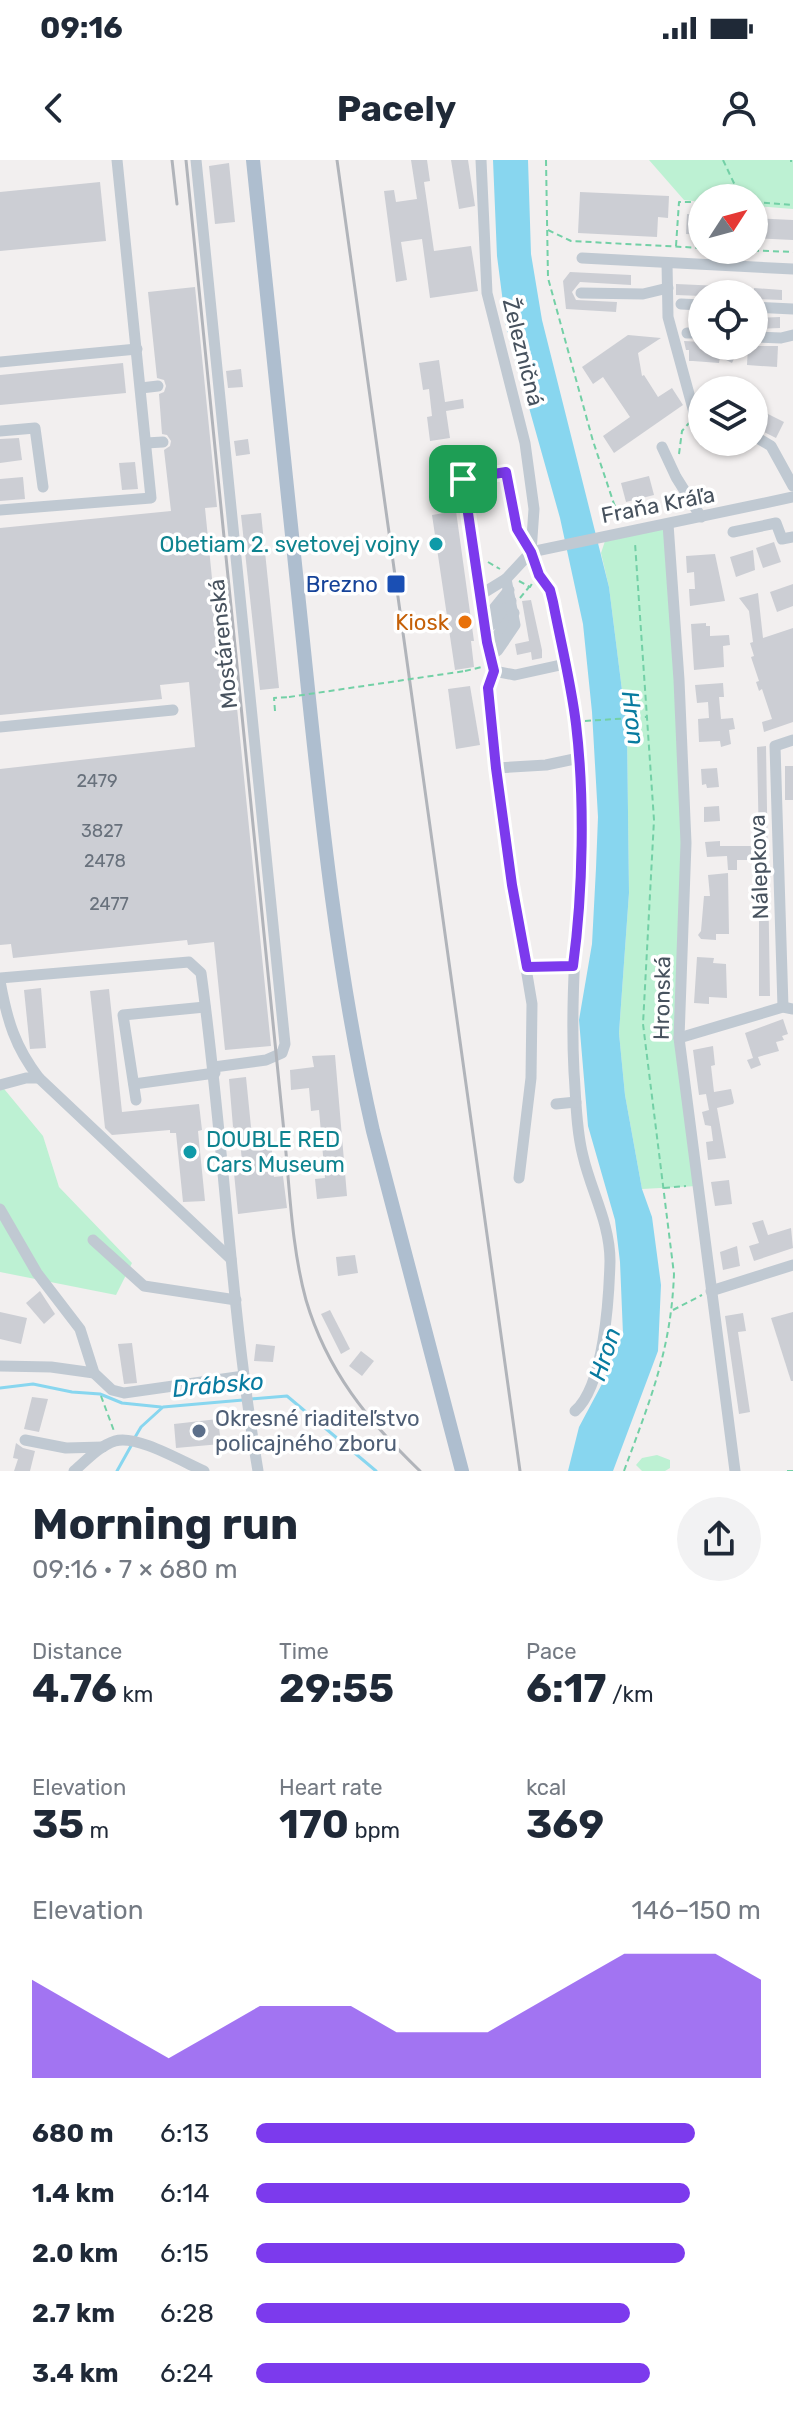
<!DOCTYPE html>
<meta charset="utf-8">
<style>
body{margin:0;font-family:Rubik,sans-serif;background:#f2f2f3;color:#1f2937;height:100vh;display:flex;flex-direction:column;font-size:30px;white-space:nowrap}
*{box-sizing:border-box;margin:0}
p{font-size:26px;color:#747a83}
.icon{flex:none;width:44px;height:44px;fill:none;stroke:currentColor;stroke-width:2;stroke-linecap:round;stroke-linejoin:round}
.map{position:relative;height:1311px;overflow:hidden}
.side{display:flex;flex-direction:column;background:#fff;flex:1}
.side>*{flex:none}
.needle{width:52px;rotate:54deg}
.fabs{position:absolute;left:688px;top:24px;display:grid;gap:16px}
.fabs a{display:grid;place-items:center;width:80px;height:80px;border-radius:50%;background:#fff;box-shadow:0 2px 6px #0004;font-size:40px}
.pin{position:absolute;display:grid;place-items:center;width:68px;height:68px;color:#fff;margin:-34px;border-radius:16px;box-shadow:0 4px 12px #0006}
.round{display:grid;place-items:center;flex:none;width:84px;height:84px;border-radius:42px;background:#f2f2f3}
.head{display:flex;align-items:center;justify-content:space-between;height:136px;padding:0 32px}
h1{font-size:44px;font-weight:700;line-height:60px}
.stats{display:grid;grid-template-columns:repeat(3,1fr);gap:12px;height:136px;padding:8px 32px}
.stats div{display:grid;align-content:center}
.stats b{font-size:40px;font-weight:700}
.stats small{font-size:22px;font-weight:400}
.stats p{font-size:22px}
.chart{height:224px;padding:16px 32px}
.chart p{display:flex;justify-content:space-between}
.chart svg{width:100%;height:144px;margin-top:8px;fill:#7c3aed;opacity:.7}
ul{padding:0 32px;list-style:none;font-size:26px}
li{display:grid;grid-template-columns:128px 96px 1fr;align-items:center;height:60px}
li i{height:20px;border-radius:10px;background:#7c3aed}
.status{display:flex;justify-content:space-between;align-items:center;height:56px;padding:0 40px;background:#fff;direction:ltr}
.status svg{height:22px;fill:currentColor}
header{display:flex;justify-content:space-between;align-items:center;height:104px;padding:0 32px;background:#fff;font-size:36px;font-weight:700}
.map>svg:first-child{display:block}
</style>
<div class="status"><b>09:16</b><svg viewBox="0 0 49 12"><path d="M0 12V9h3v3zM5 12V6h3v6zM10 12V3h3v9zM15 12V0h3v12zM26 1h20v11H26zM47 4h2v5h-2z"/></svg></div>
<header><svg class="icon" aria-label="back" viewBox="0 0 24 24"><path d="M15 5l-7 7 7 7"/></svg>Pacely<svg class="icon" aria-label="person" viewBox="0 0 24 24"><circle cx="12" cy="8" r="4"/><path d="M4 21q1-7 8-7t8 7"/></svg></header>
<div class="map">
<svg width="793" height="1311" viewBox="0 0 793 1311">
<rect width="100%" height="100%" fill="#f2efef"/>
<g fill="#bdf1d3">
<polygon points="649,0 793,0 793,49 754,46 754,38 702,38 702,42 684,40"/>
<polygon points="668,364 686,683 679,878 697,1026 642,1029 625,935 619,873 629,733 627,570 609,427 601,393 607,375"/>
<polygon points="0,924 43,976 59,1027 132,1103 116,1135 0,1112"/>
<polygon points="657,1295 670,1300 670,1308 665,1311 642,1311 636,1305 642,1298"/>
</g>
<polygon fill="#88d6ef" points="493,0 528,0 531,94 542,160 609,427 627,570 629,733 619,873 625,935 642,1029 652,1057 661,1125 658,1191 613,1311 568,1311 579,1267 603,1222 623,1174 620,1102 615,1060 588,966 579,860 592,784 596,708 598,657 592,552 583,464 560,358 506,166 497,96"/>
<g fill="none" stroke-linecap="round" stroke-linejoin="round">
<g stroke="#88d6ef" stroke-width="3">
<polyline points="0,1228 33,1224 72,1232 100,1234 122,1243 161,1247"/>
<polyline points="251,1239 287,1236 376,1311"/>
<polyline points="134,1279 141,1267 163,1247 243,1240"/>
<polyline points="117,1311 131,1286"/>
</g>
</g>
<g fill="#ccced4">
<polygon points="411,0 427,0 430,21 424,22 434,91 471,86 478,131 430,138 422,79 401,82 407,120 396,122 384,31 394,30 396,42 417,39"/>
<polygon points="451,0 468,0 475,46 459,49"/>
<polygon points="229,3 235,62 215,64 209,6"/>
<polygon points="100,22 106,81 0,91 0,32"/>
<polygon points="580,32 669,36 668,58 658,57 657,77 578,73"/>
<polygon points="687,54 702,55 702,75 686,74"/>
<polygon points="754,58 793,60 793,80 754,78"/>
<polygon points="570,112 631,115 631,125 580,122 572,132 576,140 617,142 616,152 566,149 563,121"/>
<polygon points="676,124 720,126 720,134 702,134 702,136 676,135"/>
<polygon points="195,127 217,347 205,348 222,519 234,518 271,886 225,890 214,782 188,785 187,780 13,798 11,784 0,785 0,609 195,587 189,522 160,525 162,539 0,555 0,368 171,351 164,290 170,286 171,281 167,275 162,274 159,234 164,232 166,226 164,220 157,218 148,132"/>
<polygon points="754,128 782,130 782,140 754,139"/>
<polygon points="780,157 780,168 754,169 754,158"/>
<polygon points="628,175 661,178 638,193 642,216 644,215 658,237 672,228 683,245 614,293 603,276 630,257 603,217 593,224 582,207"/>
<polygon points="684,181 702,182 702,186 740,186 732,203 720,197 719,203 693,201 689,201 689,190 686,190"/>
<polygon points="748,186 778,186 777,207 747,205"/>
<polygon points="439,200 445,242 463,239 464,248 446,251 450,278 430,281 427,257 432,256 429,229 423,230 419,203"/>
<polygon points="123,203 126,233 0,245 0,215"/>
<polygon points="241,209 243,227 228,228 226,211"/>
<polygon points="754,247 784,262 776,278 754,267"/>
<polygon points="19,278 22,300 0,303 0,279"/>
<polygon points="248,279 250,294 236,296 234,281"/>
<polygon points="449,299 453,325 437,327 433,302"/>
<polygon points="135,302 138,329 122,330 119,303"/>
<polygon points="649,316 654,335 626,342 621,323"/>
<polygon points="23,317 25,339 0,341 0,319"/>
<polygon points="456,351 474,481 471,481 474,507 455,510 432,355"/>
<polygon points="261,353 279,528 260,530 241,355"/>
<polygon points="774,382 781,402 763,408 756,388"/>
<polygon points="753,390 755,410 736,417 730,397"/>
<polygon points="715,394 725,441 690,446 689,429 695,429 694,412 687,413 686,396"/>
<polygon points="793,424 793,446 777,452 770,432"/>
<polygon points="758,433 763,478 793,468 793,562 764,572 762,562 772,559 762,529 759,531 756,522 759,521 751,497 754,496 750,483 753,482 749,451 739,438"/>
<polygon points="531,440 542,490 542,498 532,500 531,492 517,495 515,484 529,481 522,441"/>
<polygon points="706,463 706,466 710,466 710,476 729,475 730,485 723,486 724,507 694,510 691,464"/>
<polygon points="723,523 724,537 719,537 721,559 733,558 735,569 729,570 731,584 721,587 720,581 699,582 698,559 709,558 708,542 697,543 695,525"/>
<polygon points="470,526 480,585 456,589 448,529"/>
<polygon points="766,586 770,836 759,836 759,700 737,700 737,710 728,710 727,696 707,697 705,682 720,681 720,686 759,686 757,587"/>
<rect x="785" y="606" width="8" height="34"/>
<polygon points="717,608 719,627 707,628 706,624 702,625 701,609"/>
<polygon points="719,646 720,661 704,662 704,647"/>
<polygon points="728,713 729,774 716,774 716,780 701,779 698,775 701,771 704,736 710,736 708,715"/>
<polygon points="697,797 714,798 713,803 726,804 727,838 709,837 709,844 694,843"/>
<polygon points="41,828 46,888 30,889 24,830"/>
<polygon points="109,829 122,952 199,944 202,970 198,971 205,1041 183,1042 176,973 170,973 170,970 112,975 105,968 90,831"/>
<polygon points="783,859 788,874 782,876 784,880 776,882 779,891 758,897 761,905 751,909 747,900 753,898 745,873"/>
<polygon points="713,886 715,905 711,906 714,932 731,929 734,942 733,944 717,948 726,998 708,1000 706,982 713,981 711,966 705,965 702,952 709,950 706,934 699,935 693,890"/>
<polygon points="335,895 347,1036 317,1039 315,1019 325,1018 319,950 311,951 309,928 291,930 290,910 314,907 312,896"/>
<polygon points="246,917 252,977 271,978 274,1017 283,1016 287,1048 238,1054 234,1013 243,1012 239,970 233,967 229,919"/>
<polygon points="729,1020 732,1044 715,1046 711,1022"/>
<polygon points="763,1060 768,1075 791,1068 793,1088 754,1101 749,1086 759,1083 752,1063"/>
<polygon points="737,1086 740,1106 723,1110 720,1092"/>
<polygon points="355,1095 358,1113 338,1116 336,1097"/>
<polygon points="40,1131 55,1154 44,1164 26,1143"/>
<polygon points="330,1150 350,1189 341,1194 321,1154"/>
<polygon points="0,1152 27,1158 21,1184 0,1179"/>
<polygon points="793,1152 793,1221 791,1221 771,1158"/>
<polygon points="743,1153 746,1171 738,1172 750,1252 739,1254 725,1156"/>
<polygon points="132,1183 137,1223 124,1224 118,1184"/>
<polygon points="256,1184 275,1186 273,1202 254,1201"/>
<polygon points="361,1191 374,1201 362,1216 349,1206"/>
<polygon points="32,1237 48,1239 39,1272 24,1269"/>
<polygon points="218,1259 221,1284 176,1288 174,1264"/>
<polygon points="16,1283 23,1288 35,1291 30,1311 14,1311 18,1299 13,1298"/>
</g>
<g fill="none" stroke-linecap="round" stroke-linejoin="round">
<g stroke="#73d0a6" stroke-width="2" stroke-dasharray="6 4" stroke-linecap="butt">
<polyline points="546,0 548,118 593,281 614,344 623,360"/>
<polyline points="723,0 741,38"/>
<polyline points="791,0 791,2"/>
<polyline points="754,42 793,45"/>
<polyline points="548,70 571,81 702,88"/>
<polyline points="676,86 679,42 702,42"/>
<polyline points="743,90 793,92"/>
<polyline points="679,294 682,271 689,263"/>
<polyline points="488,402 500,409"/>
<polyline points="519,421 530,427 533,422"/>
<polyline points="520,438 529,427"/>
<polyline points="465,511 482,507"/>
<polyline points="275,551 274,538 289,537"/>
<polyline points="585,561 646,557"/>
<polyline points="664,1028 686,1026"/>
<polyline points="673,1150 702,1135"/>
<polyline points="101,1236 114,1271"/>
<path d="M624,1311C650,1240 671,1191 674,1114L643,864L654,660L635,383"/>
<polyline points="787,1311 793,1311"/>
</g>
<g stroke="#c0c9d2" stroke-width="11">
<polyline points="196,0 285,884 282,893 266,900 214,907"/>
<path d="M481,0L487,133L525,283L534,349L531,392L533,403L547,424L553,442C565,506 580,569 581,634C582,727 569,819 574,912C576,939 576,969 583,996C591,1031 610,1063 610,1101C609,1139 604,1226 575,1251"/>
<polyline points="582,98 793,109"/>
<polyline points="667,103 668,157 695,256"/>
<polyline points="581,133 643,134 668,128"/>
<polyline points="681,144 702,145"/>
<polyline points="754,147 793,149"/>
<polyline points="687,173 702,173"/>
<polyline points="754,177 781,178 793,175"/>
<polyline points="0,202 137,189"/>
<polyline points="141,228 158,226"/>
<polyline points="0,271 35,268 43,327"/>
<polyline points="754,276 771,286 793,326"/>
<polyline points="146,283 163,282"/>
<polyline points="662,287 676,317 701,357"/>
<polyline points="0,350 151,338 117,0"/>
<polyline points="668,364 679,520 686,683 679,878 735,1311"/>
<polyline points="733,372 776,363 782,379 793,377"/>
<polyline points="531,392 793,337"/>
<polyline points="480,435 506,419 531,392"/>
<polyline points="483,455 492,451 509,430"/>
<polyline points="485,468 493,464 511,441"/>
<polyline points="487,482 496,477 514,453"/>
<polyline points="490,496 498,490 515,465 506,419"/>
<polyline points="494,511 515,515 565,504"/>
<polyline points="0,567 173,550"/>
<polyline points="496,608 546,605 579,598"/>
<polyline points="527,807 573,806"/>
<path d="M0,818L189,802L201,813C224,979 230,1146 258,1311"/>
<path d="M0,821C7,860 15,887 39,918L231,1099"/>
<polyline points="783,847 775,586 793,580"/>
<polyline points="679,878 783,847 793,849"/>
<polyline points="134,924 215,913"/>
<polyline points="0,925 26,918 39,918"/>
<polyline points="136,940 123,855 205,847"/>
<polyline points="556,944 576,942"/>
<polyline points="519,1018 531,918 532,844 512,725 496,608 488,528 494,511 463,319 506,312 517,369 531,391"/>
<polyline points="0,1049 37,1113 80,1169 94,1213 112,1230 124,1233 244,1216"/>
<polyline points="93,1080 144,1126 236,1140"/>
<polyline points="711,1131 793,1105"/>
<polyline points="0,1206 51,1207 94,1213"/>
<polyline points="25,1280 66,1288 103,1287"/>
<path d="M74,1311C86,1301 99,1286 115,1281C136,1274 183,1302 204,1311"/>
</g>
<path stroke="#aebecf" stroke-width="14" d="M253,0C270,160 286,321 303,481C320,645 336,809 373,971L462,1311"/>
<g stroke="#b1b4ba" stroke-width="3">
<polyline points="172,0 177,44"/>
<path d="M186,0L285,982C290,1034 292,1089 306,1140C327,1211 368,1261 420,1311"/>
<polyline points="337,0 520,1311"/>
</g>
<polyline stroke="#73d0a6" stroke-width="2" stroke-dasharray="6 4" stroke-linecap="butt" points="289,537 465,511"/>
</g>
<g fill="none" stroke-linecap="round" stroke-linejoin="round">
<defs>
<path id="route" d="M506,312L517,369L531,392L539,415L550,430L553,442C561,483 571,523 576,564C585,639 583,732 573,806L527,807L512,725L496,608L488,528L494,511L487,482L463,319Z"/>
</defs>
<use href="#route" stroke="#fff" stroke-width="16"/>
<use href="#route" stroke="#7c3aed" stroke-width="10"/>
</g>
<g fill="#0f9aa8" stroke="#fff" stroke-width="3">
<circle cx="436" cy="384" r="8"/>
<circle cx="190" cy="992" r="8"/>
</g>
<rect fill="#1a4fb4" stroke="#fff" stroke-width="3" x="386" y="414" width="20" height="20" rx="4"/>
<circle fill="#e8710a" stroke="#fff" stroke-width="3" cx="465" cy="462" r="8"/>
<circle fill="#5c6f8a" stroke="#fff" stroke-width="3" cx="199" cy="1271" r="8"/>
<g text-anchor="middle" dominant-baseline="central" stroke-width="7" stroke-linejoin="round" paint-order="stroke">
<g font-size="18" fill="#68717c">
<text x="97" y="621">2479</text>
<text x="102" y="671">3827</text>
<text x="105" y="701">2478</text>
<text x="109" y="744">2477</text>
</g>
<g font-size="22" fill="#47525e" stroke="#fff">
<text transform="translate(523 192) rotate(76)">Železničná</text>
<text transform="translate(658 345) rotate(-11)">Fraňa Kráľa</text>
<text transform="translate(223 484) rotate(-96)">Mostárenská</text>
<text transform="translate(759 707) rotate(-92)">Nálepkova</text>
<text transform="translate(662 838) rotate(-89)">Hronská</text>
</g>
<g font-size="22" fill="#0d838f" stroke="#fff" text-anchor="end">
<text x="420" y="384">Obetiam 2. svetovej vojny</text>
<text x="206" y="979" text-anchor="start">DOUBLE RED<tspan x="206" dy="25">Cars Museum</tspan></text>
</g>
<g font-size="22" fill="#164399" stroke="#fff" text-anchor="end">
<text x="378" y="424">Brezno</text>
</g>
<g font-size="22" fill="#c56008" stroke="#fff" text-anchor="end">
<text x="449" y="462">Kiosk</text>
</g>
<g font-size="22" fill="#4e5e75" stroke="#fff" text-anchor="start">
<text x="215" y="1258">Okresné riaditeľstvo<tspan x="215" dy="25">policajného zboru</tspan></text>
</g>
<g font-size="24" font-style="italic" fill="#087ba0" stroke="#fff">
<text transform="translate(633 558) rotate(83)">Hron</text>
<text transform="translate(605 1194) rotate(-72)">Hron</text>
<text transform="translate(218 1225) rotate(-5)">Drábsko</text>
</g>
</g>
</svg>
<div class="fabs">
<a><svg class="needle" viewBox="-14 -14 28 28"><path d="M0-13l5 13h-10z" fill="#e53935"/><path d="M0 13l5-13h-10z" fill="#747a83"/></svg></a>
<a><svg class="icon" aria-label="locate" viewBox="0 0 24 24"><circle cx="12" cy="12" r="6"/><path d="M12 2v4M12 18v4M2 12h4M18 12h4"/></svg></a>
<a><svg class="icon" aria-label="layers" viewBox="0 0 24 24"><path d="M12 4l9 5-9 5-9-5zM3 14l9 5 9-5"/></svg></a>
</div>
<div class="pin" style="left:463px;top:319px;background:#1e9e55"><svg class="icon" aria-label="arrive" viewBox="0 0 24 24"><path d="M6 21V4h12l-3 4 3 4H6"/></svg></div>
</div>
<section class="side">
<div class="head"><div><h1>Morning run</h1><p>09:16 · 7 × 680 m</p></div><a class="round"><svg class="icon" aria-label="share" viewBox="0 0 24 24"><path d="M12 15V3M7 8l5-5 5 5M5 13v7h14v-7"/></svg></a></div>
<div class="stats">
<div><p>Distance</p><b>4.76<small> km</small></b></div>
<div><p>Time</p><b>29:55</b></div>
<div><p>Pace</p><b>6:17<small> /km</small></b></div>
</div>
<div class="stats">
<div><p>Elevation</p><b>35<small> m</small></b></div>
<div><p>Heart rate</p><b>170<small> bpm</small></b></div>
<div><p>kcal</p><b>369</b></div>
</div>
<div class="chart"><p><span>Elevation</span>146–150 m</p>
<svg viewBox="0 0 160 44" preserveAspectRatio="none"><path d="M0 44V14L10 22L20 30L30 38L40 30L50 22L60 22L70 22L80 30L90 30L100 30L110 22L120 14L130 6L140 6L150 6L160 14V44z"/></svg>
</div>
<ul>
<li><b>680 m</b>6:13<i style="width:87%"></i></li>
<li><b>1.4 km</b>6:14<i style="width:86%"></i></li>
<li><b>2.0 km</b>6:15<i style="width:85%"></i></li>
<li><b>2.7 km</b>6:28<i style="width:74%"></i></li>
<li><b>3.4 km</b>6:24<i style="width:78%"></i></li>
</ul>
</section>
